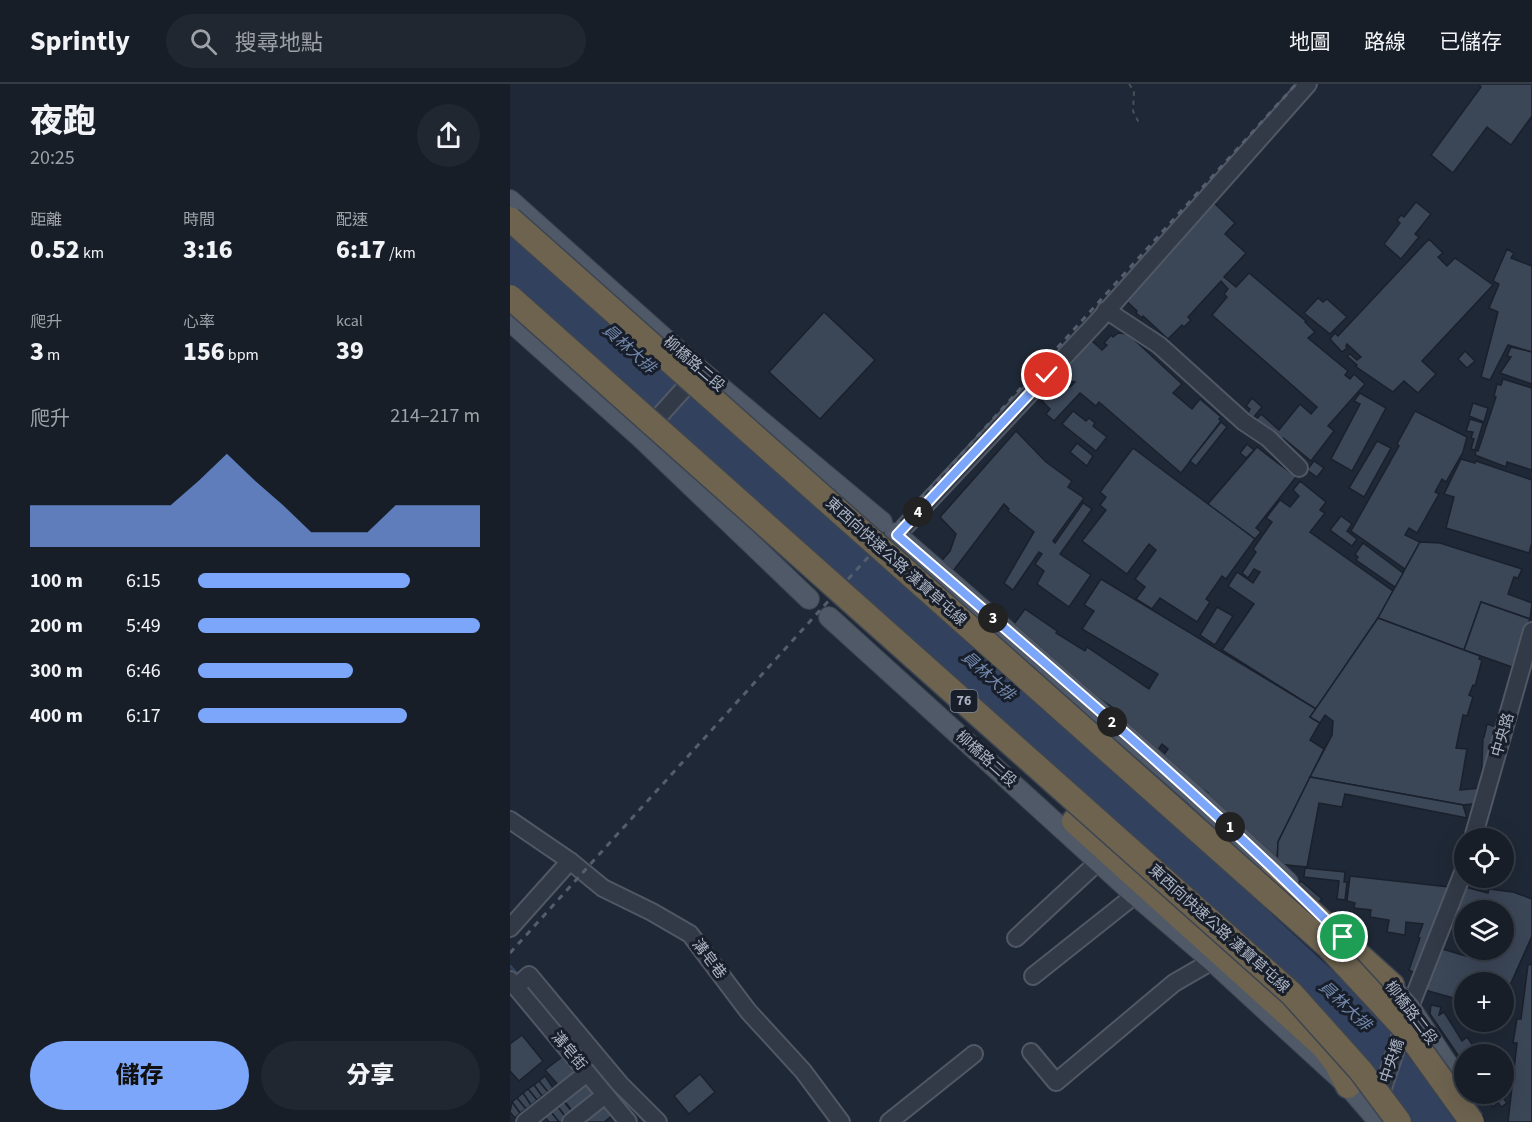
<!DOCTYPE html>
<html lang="zh-TW">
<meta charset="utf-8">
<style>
body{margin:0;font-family:"Source Sans 3","Noto Sans TC",sans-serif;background:#202730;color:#f1f3f6;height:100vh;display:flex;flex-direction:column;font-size:22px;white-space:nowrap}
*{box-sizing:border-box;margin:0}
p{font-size:20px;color:#9ea2a8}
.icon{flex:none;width:33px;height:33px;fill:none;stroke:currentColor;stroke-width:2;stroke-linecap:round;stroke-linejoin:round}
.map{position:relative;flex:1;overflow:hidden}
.sheet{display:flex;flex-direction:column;background:#171e28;width:510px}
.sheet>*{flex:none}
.tools{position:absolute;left:944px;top:744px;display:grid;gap:12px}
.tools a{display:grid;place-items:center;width:60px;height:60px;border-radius:50%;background:#171e28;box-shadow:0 6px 24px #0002,0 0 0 2px #363c45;font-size:30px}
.pin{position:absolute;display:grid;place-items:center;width:51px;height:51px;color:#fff;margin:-26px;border:3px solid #fff;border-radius:50%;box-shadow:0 2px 6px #0007}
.km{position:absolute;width:30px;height:30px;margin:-15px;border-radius:50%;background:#222;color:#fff;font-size:16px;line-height:30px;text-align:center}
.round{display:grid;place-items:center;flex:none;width:63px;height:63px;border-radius:32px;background:#202730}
.head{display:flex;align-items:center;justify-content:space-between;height:102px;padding:0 30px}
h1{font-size:33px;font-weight:800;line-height:45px}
.stats{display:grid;grid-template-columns:repeat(3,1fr);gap:9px;height:102px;padding:6px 30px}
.stats div{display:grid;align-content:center}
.stats b{font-size:26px;font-weight:800}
.stats small{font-size:16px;font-weight:400}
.stats p{font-size:16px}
.chart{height:168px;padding:12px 30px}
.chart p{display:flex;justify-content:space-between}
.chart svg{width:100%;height:108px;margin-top:6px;fill:#7ca6f9;opacity:.7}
.primary-button{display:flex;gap:12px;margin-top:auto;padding:12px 30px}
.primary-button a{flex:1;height:69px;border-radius:36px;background:#7ca6f9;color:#111;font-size:24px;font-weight:800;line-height:69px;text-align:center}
.primary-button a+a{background:#202730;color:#f1f3f6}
ul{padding:0 30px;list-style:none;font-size:20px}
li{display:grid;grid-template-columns:96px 72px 1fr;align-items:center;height:45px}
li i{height:15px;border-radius:8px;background:#7ca6f9}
header{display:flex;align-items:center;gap:36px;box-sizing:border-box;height:84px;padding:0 30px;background:#171e28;border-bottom:2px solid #363c45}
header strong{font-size:28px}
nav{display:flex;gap:33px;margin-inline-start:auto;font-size:21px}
.search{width:420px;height:54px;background:#202730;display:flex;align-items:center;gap:15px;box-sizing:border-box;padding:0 21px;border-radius:33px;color:#9ea2a8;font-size:22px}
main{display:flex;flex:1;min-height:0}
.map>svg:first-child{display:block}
</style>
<header>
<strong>Sprintly</strong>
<div class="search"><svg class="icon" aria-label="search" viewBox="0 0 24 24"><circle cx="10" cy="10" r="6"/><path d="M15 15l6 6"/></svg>搜尋地點</div>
<nav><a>地圖</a><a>路線</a><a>已儲存</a></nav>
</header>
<main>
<section class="sheet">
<div class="head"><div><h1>夜跑</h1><p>20:25</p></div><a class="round"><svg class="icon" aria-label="share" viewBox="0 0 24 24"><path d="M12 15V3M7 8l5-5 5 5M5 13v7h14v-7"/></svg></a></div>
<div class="stats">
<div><p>距離</p><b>0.52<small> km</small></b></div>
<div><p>時間</p><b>3:16</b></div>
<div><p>配速</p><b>6:17<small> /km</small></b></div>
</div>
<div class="stats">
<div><p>爬升</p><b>3<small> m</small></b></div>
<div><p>心率</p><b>156<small> bpm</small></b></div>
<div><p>kcal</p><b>39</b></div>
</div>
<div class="chart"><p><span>爬升</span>214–217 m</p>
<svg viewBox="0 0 160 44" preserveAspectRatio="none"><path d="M0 44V27L10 27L20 27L30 27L40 27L50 27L60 17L70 6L80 17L90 27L100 38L110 38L120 38L130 27L140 27L150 27L160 27V44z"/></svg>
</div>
<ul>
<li><b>100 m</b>6:15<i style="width:75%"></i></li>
<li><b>200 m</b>5:49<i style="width:100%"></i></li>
<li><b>300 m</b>6:46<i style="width:55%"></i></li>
<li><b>400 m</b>6:17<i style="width:74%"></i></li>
</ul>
<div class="primary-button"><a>儲存</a><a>分享</a></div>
</section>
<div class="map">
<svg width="1022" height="1038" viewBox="0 0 1022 1038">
<rect width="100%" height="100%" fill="#1f2836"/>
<polygon fill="#32425e" points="0,145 512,600 860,921 947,1038 900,1038 0,205"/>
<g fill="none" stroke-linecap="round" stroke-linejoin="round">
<g stroke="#32425e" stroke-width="3">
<polyline points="0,882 9,892"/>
<polyline points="17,902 30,917"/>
<polyline points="125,1026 135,1038"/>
</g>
</g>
<g fill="#3b4657" stroke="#1a212d" stroke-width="1.5">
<polygon points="969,0 1022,0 1022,32 1001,61 977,43 943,89 921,71 971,3"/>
<polygon points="701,116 725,139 715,150 736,169 714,193 726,203 739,189 796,237 795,238 805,248 798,254 838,287 835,291 840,295 844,290 855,300 818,342 824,347 801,377 773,354 770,357 745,337 751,330 769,346 790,320 801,330 807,323 702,231 717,213 714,210 718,205 711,197 678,233 681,236 674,243 672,241 658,255 633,232 632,234 626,229 627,227 612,213"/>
<polygon points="906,118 921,130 905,150 909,153 891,175 874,160 890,139 887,136 891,131 894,133"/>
<polygon points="919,155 933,169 928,173 937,182 945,174 983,201 912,277 926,290 908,309 894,297 883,308 845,282 847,281 837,272 840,270 847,276 851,273 837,260 836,262 837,264 832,268 820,255 825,249 828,252"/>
<polygon points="997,165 1004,169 1001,174 1022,182 1022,268 998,261 980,296 971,293 988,228 979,224 989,200 983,197"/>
<polygon points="808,214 813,218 817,215 837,233 820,250 794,229"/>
<polygon points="314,228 365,276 310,335 259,288"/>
<polygon points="608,249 618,250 672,300 663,309 682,325 690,315 711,333 709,335 711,337 671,389 589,318 586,322 570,309 544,337 536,330 540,325 532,317 551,296 560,303 565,298 560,297 558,299 549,292 581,256 592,266 597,261 594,259 601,251 603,253"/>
<polygon points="1001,263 1022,268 1022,300 990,289 1001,273 997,272"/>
<polygon points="955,267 965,277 957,284 948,275"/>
<polygon points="993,295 1022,304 1022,386 997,378 996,383 965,371 966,366 968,367 986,313 984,312 987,300 991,301"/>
<polygon points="850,309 876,324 842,387 821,375 850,320 844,317"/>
<polygon points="742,314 752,323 743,334 738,329 740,325 736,322"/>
<polygon points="963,319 978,324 974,338 959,332"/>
<polygon points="563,327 576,337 579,334 585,339 583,342 597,353 586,367 552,340"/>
<polygon points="905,327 957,353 953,368 936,398 932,395 925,408 929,410 907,449 899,444 895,451 910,458 895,485 841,447 889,362 887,360"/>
<polygon points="960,335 973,339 965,366 961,365 964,355 961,354 963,348 956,347"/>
<polygon points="711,338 717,343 686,382 680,377"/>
<polygon points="506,347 536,378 562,397 558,403 574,414 543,457 545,459 573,419 582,425 550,470 581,491 559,523 527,500 534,487 525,480 532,470 529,468 503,506 494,499 524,448 498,427 499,425 494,420 440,491 428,481 440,467 446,450 430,433"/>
<polygon points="867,357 881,364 854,413 839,404"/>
<polygon points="567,359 583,372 577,382 560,368"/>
<polygon points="737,360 744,366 736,374 730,369"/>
<polygon points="747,363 786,393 746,444 751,448 745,455 697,421"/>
<polygon points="623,364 745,455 716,495 712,492 696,515 700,518 687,538 650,514 642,525 626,515 635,503 625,495 646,466 639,460 617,490 572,457 596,426 590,421 596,413 590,408"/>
<polygon points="951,375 965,379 966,377 1022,396 1022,459 1019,469 936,444 944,413 934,410"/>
<polygon points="804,377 814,384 807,393 797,386"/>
<polygon points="790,397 816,418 810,426 815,429 800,448 883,507 868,534 806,625 712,566 744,520 718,502 727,488 743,499 750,488 744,485 738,494 732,489 746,468 743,465 762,438 756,434 770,416 780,423 789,412 783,406"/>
<polygon points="831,432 842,440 837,447 847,455 842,462 820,446"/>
<polygon points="910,458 930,459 1012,485 1008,494 1004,493 998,510 1022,519 1020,535 971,518 954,566 868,534"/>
<polygon points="853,459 893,489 885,503 846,476 848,473 845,470"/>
<polygon points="591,495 806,625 800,633 810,639 800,656 814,665 768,758 767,780 694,715 698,709 650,676 658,665 652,660 648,666 611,640 602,632 605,625 556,593 501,544 515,525 547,547 546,549 575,567 577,563 639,605 648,590 572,545 584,527 574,521"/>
<polygon points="971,518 1020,535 1002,583 954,566"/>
<polygon points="707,523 723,532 705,561 690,551"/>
<polygon points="868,534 970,572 969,575 972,576 965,602 963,601 959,611 963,613 957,632 953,631 946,664 957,665 950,706 971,704 973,653 974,653 977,640 986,643 979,718 953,721 800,693 822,651 823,637 815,631 810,639 800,633"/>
<polygon points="800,693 953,721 957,734 835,710 832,723 809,719 797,783 767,780 768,758"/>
<polygon points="795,784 835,788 834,798 837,798 835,816 827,815 829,797 794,793"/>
<polygon points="840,792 939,803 905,889 899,886 910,854 908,853 913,840 896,838 895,851 877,848 879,836 860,833 861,826 844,824 845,819 837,817"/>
<polygon points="791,797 812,815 808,818 788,800"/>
<polygon points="955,803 978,809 979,805 1003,808 1022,815 1022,852 993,917 993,898 954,898 954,917 915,906 929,864 956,872 958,866 993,866 993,826 954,826 954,844 942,840"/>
<polygon points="1022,880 1022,1038 998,1038 1007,959 1003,959 1007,935 1011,935 1018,881"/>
<polygon points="921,921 931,923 929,931 934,928 952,957 957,953 969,970 954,970 954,980 920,930"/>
<polygon points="12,951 33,977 9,997 1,988 0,989 0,960"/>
<polygon points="52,973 67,991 51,1004 35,986"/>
<polygon points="190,990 205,1008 179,1030 164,1012"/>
<polygon points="35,992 43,1004 38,1008 29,997"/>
<polygon points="29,997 38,1008 32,1012 24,1001"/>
<polygon points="74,998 87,1011 63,1028 52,1014"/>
<polygon points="24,1001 32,1012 27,1016 18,1005"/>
<polygon points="18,1005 27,1016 21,1021 13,1009"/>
<polygon points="993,1008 996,1013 994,1015 997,1019 991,1023 988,1018 983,1023 974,1010 993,1010"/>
<polygon points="13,1009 21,1021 16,1025 7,1014"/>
<polygon points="7,1014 16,1025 10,1029 2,1018"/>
<polygon points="2,1018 10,1029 5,1034 0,1028"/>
<polygon points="54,1018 64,1030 57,1035 48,1023"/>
<polygon points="92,1019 104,1030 94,1038 70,1038"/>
<polygon points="48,1023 57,1035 54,1038 49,1038 41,1028"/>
<polygon points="41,1028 49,1038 39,1038 35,1033"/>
</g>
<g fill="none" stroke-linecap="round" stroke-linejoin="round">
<defs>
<g id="minor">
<polyline points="596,226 649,261 734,338 758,354 789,384"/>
<polyline points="135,348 188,289"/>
<polyline points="387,451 587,238 798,0"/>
<polyline points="0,736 60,777 93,804 142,828 180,850 238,927 293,987 331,1038"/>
<polyline points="963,754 1022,547"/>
<polyline points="0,844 60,777"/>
<polyline points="506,854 589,777"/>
<polyline points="523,892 625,811"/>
<polyline points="0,896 118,1038"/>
<polyline points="6,903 19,891 110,1000 148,1038"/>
<polyline points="521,968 546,998 664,899 702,877"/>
<polyline points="868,1019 900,923 954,786"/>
<polyline points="15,1038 77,989"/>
<polyline points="61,1038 95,1011"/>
<polyline points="379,1038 464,970"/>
</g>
<g id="major">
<polyline points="0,116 190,286 372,438"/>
<polyline points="0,237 130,353 299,515"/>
<polyline points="385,449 682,709 778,798"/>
<polyline points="319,533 625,811 702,877 838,1002 869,1038"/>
<polyline points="871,891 900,923 954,1005"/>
</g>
<g id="highway">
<polyline points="564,737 814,963 826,979 838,1002"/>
<polyline points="761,792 882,901"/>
</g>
</defs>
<use href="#minor" stroke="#505765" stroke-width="20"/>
<use href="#major" stroke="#3c4350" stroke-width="22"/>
<use href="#highway" stroke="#3d4451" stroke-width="27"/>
<polyline stroke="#405357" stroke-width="2" stroke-dasharray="4.5 4.5" stroke-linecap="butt" points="619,0 624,7 623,27 629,39"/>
<use href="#minor" stroke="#323a47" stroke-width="16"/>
<use href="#major" stroke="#505967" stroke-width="20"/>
<use href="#highway" stroke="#6d634f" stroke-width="24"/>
<polyline stroke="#545e6e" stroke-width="3" stroke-dasharray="6 6" stroke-linecap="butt" points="0,869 786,0"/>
<defs>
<g id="highway-bridge">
<polyline points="0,135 819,863 895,945 962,1038"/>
<polyline points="0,213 782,910 851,987 889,1038"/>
</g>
</defs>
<use href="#highway-bridge" stroke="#3d4451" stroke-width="27" stroke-linecap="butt"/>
<use href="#highway-bridge" stroke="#6d634f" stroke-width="24"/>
</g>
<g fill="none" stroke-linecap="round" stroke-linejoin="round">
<defs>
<path id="route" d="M537,291L387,451C538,582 692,711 833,853"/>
</defs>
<use href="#route" stroke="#fff" stroke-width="12"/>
<use href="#route" stroke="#7ca6f9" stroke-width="8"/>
</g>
<g text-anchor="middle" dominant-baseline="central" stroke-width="6" stroke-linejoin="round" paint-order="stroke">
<rect fill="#181f2b" stroke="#808796" stroke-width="1.5" x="440.5" y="606" width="27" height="22" rx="4.5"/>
<g font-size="14" font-weight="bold" fill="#acb4c4">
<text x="454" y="617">76</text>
</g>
<g font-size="15" fill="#acb4c4" stroke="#181f2b">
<text transform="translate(184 280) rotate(41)">柳橋路二段</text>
<text transform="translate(386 478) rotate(42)">東西向快速公路 漢寶草屯線</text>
<text transform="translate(993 651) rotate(-74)">中央路</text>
<text transform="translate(476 675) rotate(42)">柳橋路二段</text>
<text transform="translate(709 845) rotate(42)">東西向快速公路 漢寶草屯線</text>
<text transform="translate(199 875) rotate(53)">溝皂巷</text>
<text transform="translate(901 929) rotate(53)">柳橋路二段</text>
<text transform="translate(59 967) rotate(50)">溝皂街</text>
<text transform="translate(882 977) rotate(-71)">中央橋</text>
</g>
<g font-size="16" font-style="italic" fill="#7489ad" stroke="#181f2b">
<text transform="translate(119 265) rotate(42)">員林大排</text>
<text transform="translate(478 592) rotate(42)">員林大排</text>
<text transform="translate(835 922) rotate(43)">員林大排</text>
</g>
</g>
</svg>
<div class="tools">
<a><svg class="icon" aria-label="locate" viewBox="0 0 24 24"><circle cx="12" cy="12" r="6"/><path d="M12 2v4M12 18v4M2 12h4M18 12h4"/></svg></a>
<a><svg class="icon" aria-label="layers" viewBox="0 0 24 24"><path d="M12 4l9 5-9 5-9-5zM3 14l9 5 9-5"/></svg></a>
<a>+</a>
<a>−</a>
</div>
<div class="pin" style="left:833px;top:853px;background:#1e9e55"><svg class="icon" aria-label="arrive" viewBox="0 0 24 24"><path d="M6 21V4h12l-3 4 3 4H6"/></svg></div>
<div class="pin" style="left:537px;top:291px;background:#d93025"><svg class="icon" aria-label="check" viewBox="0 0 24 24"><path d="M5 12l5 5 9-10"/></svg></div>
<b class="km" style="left:720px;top:743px">1</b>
<b class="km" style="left:602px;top:638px">2</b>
<b class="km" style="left:483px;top:534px">3</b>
<b class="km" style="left:408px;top:428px">4</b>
</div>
</main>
